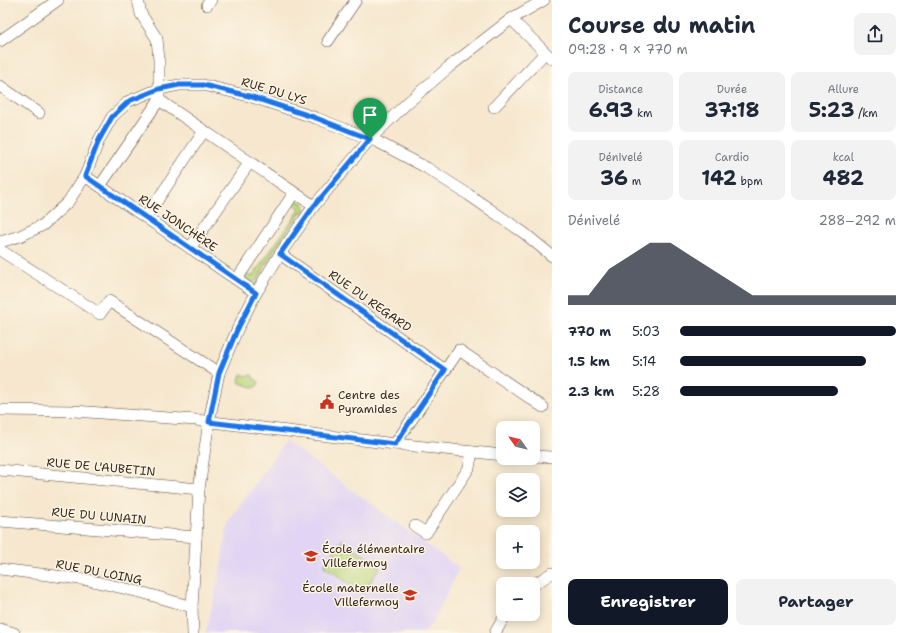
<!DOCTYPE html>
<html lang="fr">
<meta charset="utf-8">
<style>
body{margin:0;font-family:"Shantell Sans",sans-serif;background:#f2f2f3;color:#1f2937;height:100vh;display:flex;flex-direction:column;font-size:15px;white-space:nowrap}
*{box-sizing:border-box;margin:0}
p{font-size:13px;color:#747a83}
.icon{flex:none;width:22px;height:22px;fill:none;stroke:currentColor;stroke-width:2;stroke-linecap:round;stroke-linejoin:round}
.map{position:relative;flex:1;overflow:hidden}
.details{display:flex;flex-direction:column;background:#fff;width:360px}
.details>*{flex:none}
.needle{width:26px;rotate:304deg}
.controls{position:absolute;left:496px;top:421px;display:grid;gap:8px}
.controls a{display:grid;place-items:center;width:44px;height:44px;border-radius:8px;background:#fff;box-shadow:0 2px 10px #0003;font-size:20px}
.pin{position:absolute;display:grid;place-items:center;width:34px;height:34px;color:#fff;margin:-41px -17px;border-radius:50% 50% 50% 0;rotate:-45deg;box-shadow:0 0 4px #0007}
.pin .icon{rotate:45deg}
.round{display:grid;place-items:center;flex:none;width:42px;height:42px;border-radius:8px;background:#f2f2f3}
.summary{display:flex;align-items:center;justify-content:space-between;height:68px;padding:0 16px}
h1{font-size:22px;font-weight:700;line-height:30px}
.stats{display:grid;grid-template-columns:repeat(3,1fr);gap:6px;height:68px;padding:4px 16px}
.stats div{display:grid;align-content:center;border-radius:8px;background:#f2f2f3;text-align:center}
.stats b{font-size:20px;font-weight:700}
.stats small{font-size:11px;font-weight:400}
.stats p{font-size:11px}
.chart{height:112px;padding:8px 16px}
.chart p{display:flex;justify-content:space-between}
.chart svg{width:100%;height:72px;margin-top:4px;fill:#111827;opacity:.7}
.primary-button{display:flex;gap:8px;margin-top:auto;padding:8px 16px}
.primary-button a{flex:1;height:46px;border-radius:8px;background:#111827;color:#fff;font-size:16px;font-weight:700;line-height:46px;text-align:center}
.primary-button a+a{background:#f2f2f3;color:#1f2937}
ul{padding:0 16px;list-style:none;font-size:13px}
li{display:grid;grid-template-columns:64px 48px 1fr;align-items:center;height:30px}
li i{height:10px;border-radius:5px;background:#111827}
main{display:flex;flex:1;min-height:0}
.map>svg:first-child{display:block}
</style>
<main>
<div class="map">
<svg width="552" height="633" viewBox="0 0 552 633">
<rect width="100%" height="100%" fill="#fcf5e5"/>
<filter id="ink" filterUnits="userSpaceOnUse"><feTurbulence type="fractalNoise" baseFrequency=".025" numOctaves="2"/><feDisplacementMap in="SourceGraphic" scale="8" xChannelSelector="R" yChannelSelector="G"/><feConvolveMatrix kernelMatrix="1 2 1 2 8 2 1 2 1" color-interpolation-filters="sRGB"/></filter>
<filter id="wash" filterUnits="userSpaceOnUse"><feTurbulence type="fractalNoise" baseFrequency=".012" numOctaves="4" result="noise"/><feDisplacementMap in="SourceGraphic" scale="16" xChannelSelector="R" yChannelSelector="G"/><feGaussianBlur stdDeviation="0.9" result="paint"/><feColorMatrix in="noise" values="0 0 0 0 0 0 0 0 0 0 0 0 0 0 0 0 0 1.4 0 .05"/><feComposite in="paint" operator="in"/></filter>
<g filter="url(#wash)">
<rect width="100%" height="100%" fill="#f6e7ce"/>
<polygon fill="#e1d4f4" points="285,441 459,568 433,622 424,633 206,633 219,576 228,523"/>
<g fill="#b9d67c" stroke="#7a804d">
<polygon points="294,199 303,203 305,208 303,213 301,212 272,254 257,281 250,282 245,279 244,275 245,273 252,277 300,209 293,204"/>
<polygon points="241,374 247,376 250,375 253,376 254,379 259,382 257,386 255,388 240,383 239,380"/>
<polygon points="342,540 380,567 363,593 324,566"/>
</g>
</g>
<g filter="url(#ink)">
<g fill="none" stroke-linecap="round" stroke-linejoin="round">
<defs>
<g id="minor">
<polyline points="138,0 141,14 157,39 159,60 159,100 314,206"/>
<polyline points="207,5 211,0"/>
<polyline points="511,19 552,59"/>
<polyline points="0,41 58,0"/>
<polyline points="328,41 356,0"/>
<polyline points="0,86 39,113"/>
<polyline points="494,107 545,53"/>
<polyline points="85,176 256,293"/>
<polyline points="100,186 159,100"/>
<polyline points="146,217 204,131"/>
<polyline points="0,242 20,236 43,225 68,202 85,176 99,140 112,117 129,101 159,89 179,85 203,85 249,96 316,118 376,141 427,168 469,195 524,233 552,256"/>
<polyline points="190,248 250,162"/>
<polyline points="0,250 100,314 109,301 219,373"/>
<polyline points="280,254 445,370"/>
<polyline points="237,279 294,193"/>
<polyline points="0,410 74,411 196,420 395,444 503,455"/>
<polyline points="395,444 459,350 543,407"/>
<polyline points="533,456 552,457"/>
<polyline points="0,470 199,489"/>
<polyline points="0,521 196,537"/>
<polyline points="415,526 426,533 469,468 472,452"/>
<polyline points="0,569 88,580 144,593 192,607"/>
<polyline points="533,585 552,573"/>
<polyline points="0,629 14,633"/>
<polyline points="193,633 192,607 199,489 209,421 219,373 237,330 256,293 280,254 314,206 370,139 406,104 449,67 511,19 544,0"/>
<polyline points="495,633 506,614"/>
</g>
</defs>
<use href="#minor" stroke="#574638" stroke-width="12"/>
<use href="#minor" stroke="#fff" stroke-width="11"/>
</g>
</g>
<g fill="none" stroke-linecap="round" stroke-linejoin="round" filter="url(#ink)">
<defs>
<polygon id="route" points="179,85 203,85 249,96 316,118 370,139 314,206 280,254 445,370 395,444 209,422 219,373 237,330 256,293 85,176 99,140 112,117 129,101 159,89"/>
</defs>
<use href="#route" stroke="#fff" stroke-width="8"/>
<use href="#route" stroke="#1a73e8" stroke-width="5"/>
</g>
<defs>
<symbol id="civic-bare" viewBox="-9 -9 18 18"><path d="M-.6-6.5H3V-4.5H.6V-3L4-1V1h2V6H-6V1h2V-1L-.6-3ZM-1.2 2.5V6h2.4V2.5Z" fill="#c8321e" stroke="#fcf5e5" stroke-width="2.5" paint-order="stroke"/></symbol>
<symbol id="school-bare" viewBox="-9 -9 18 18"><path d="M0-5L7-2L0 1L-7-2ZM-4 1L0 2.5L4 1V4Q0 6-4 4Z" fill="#c8321e" stroke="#fcf5e5" stroke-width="2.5" paint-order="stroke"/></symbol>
</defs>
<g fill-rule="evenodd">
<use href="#civic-bare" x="317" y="392" width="20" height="20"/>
<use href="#school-bare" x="301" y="546" width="20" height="20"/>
<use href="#school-bare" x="400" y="585" width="20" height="20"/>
</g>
<g text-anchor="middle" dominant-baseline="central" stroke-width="3" stroke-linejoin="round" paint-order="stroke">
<g font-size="12" fill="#3b2a1e" stroke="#fcf5e5">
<text transform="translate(274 91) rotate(17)">RUE DU LYS</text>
<text transform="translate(178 223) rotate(34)">RUE JONCHÈRE</text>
<text transform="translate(370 301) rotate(35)">RUE DU REGARD</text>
<text transform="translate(101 467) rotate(5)">RUE DE L'AUBETIN</text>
<text transform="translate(99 516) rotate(5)">RUE DU LUNAIN</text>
<text transform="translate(99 572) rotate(11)">RUE DU LOING</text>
</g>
<g font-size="12" fill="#3b2a1e" stroke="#fcf5e5" text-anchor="start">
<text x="338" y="395">Centre des<tspan x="338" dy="14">Pyramides</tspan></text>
<text x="322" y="549">École élémentaire<tspan x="322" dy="14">Villefermoy</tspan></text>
<text x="399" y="588" text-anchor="end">École maternelle<tspan x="399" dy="14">Villefermoy</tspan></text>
</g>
</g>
</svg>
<div class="controls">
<a><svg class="needle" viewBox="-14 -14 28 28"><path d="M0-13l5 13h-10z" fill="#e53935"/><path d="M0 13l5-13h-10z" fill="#747a83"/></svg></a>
<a><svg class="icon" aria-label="layers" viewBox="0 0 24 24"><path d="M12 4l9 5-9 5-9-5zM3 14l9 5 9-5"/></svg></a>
<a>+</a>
<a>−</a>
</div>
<div class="pin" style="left:370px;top:139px;background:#1e9e55"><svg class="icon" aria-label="arrive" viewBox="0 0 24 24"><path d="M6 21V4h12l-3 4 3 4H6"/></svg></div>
</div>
<section class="details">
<div class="summary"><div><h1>Course du matin</h1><p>09:28 · 9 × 770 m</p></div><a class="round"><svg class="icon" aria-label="share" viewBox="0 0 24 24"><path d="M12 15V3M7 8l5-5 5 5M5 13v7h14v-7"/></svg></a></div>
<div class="stats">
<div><p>Distance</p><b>6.93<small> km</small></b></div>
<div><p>Durée</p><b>37:18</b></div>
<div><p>Allure</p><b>5:23<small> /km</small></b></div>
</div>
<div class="stats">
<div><p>Dénivelé</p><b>36<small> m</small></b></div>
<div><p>Cardio</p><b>142<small> bpm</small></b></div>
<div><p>kcal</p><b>482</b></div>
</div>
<div class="chart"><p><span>Dénivelé</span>288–292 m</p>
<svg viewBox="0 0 160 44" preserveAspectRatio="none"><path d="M0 44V38L10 38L20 22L30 14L40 6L50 6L60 14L70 22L80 30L90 38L100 38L110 38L120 38L130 38L140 38L150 38L160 38V44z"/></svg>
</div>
<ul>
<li><b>770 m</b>5:03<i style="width:100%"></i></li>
<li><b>1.5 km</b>5:14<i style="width:86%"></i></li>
<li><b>2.3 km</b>5:28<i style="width:73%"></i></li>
</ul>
<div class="primary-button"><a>Enregistrer</a><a>Partager</a></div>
</section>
</main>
